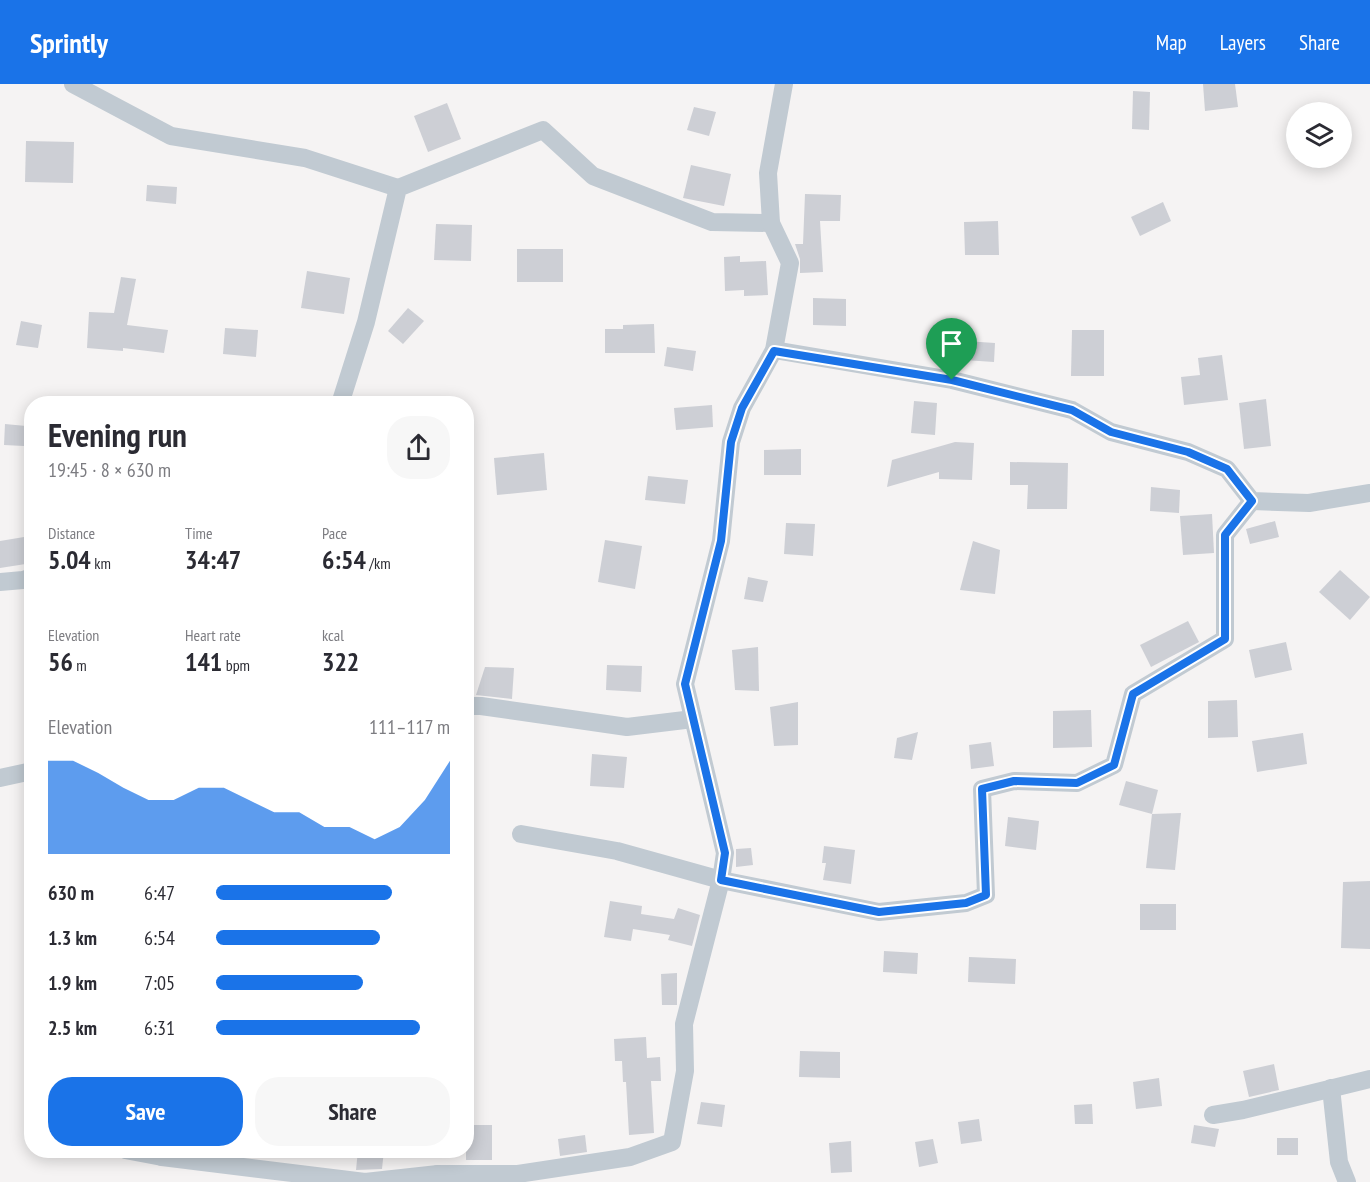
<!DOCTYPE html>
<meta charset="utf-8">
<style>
body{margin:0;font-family:"PT Sans Narrow",sans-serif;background:#f7f7f7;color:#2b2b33;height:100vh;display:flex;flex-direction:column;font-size:22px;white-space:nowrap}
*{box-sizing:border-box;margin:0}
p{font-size:20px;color:#7c7c81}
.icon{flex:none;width:33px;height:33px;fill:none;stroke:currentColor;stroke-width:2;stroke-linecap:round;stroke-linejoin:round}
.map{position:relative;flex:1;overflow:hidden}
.panel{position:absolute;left:24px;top:312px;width:450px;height:762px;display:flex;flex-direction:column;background:#fff;border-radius:24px;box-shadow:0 3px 15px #0003}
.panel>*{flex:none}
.tools{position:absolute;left:1286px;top:18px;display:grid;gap:12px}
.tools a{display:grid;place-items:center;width:66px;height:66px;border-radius:50%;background:#fff;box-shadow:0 3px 15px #0003;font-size:30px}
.pin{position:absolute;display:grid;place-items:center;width:51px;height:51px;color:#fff;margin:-62px -26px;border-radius:50% 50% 50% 0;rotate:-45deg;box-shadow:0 0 6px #0007}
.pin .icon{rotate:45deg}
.round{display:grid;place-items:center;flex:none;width:63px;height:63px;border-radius:24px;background:#f7f7f7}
.summary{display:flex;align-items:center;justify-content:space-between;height:102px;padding:0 24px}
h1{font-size:33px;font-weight:700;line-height:45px}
.stats{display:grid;grid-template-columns:repeat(3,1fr);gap:9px;height:102px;padding:6px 24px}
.stats div{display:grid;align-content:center}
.stats b{font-size:26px;font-weight:700}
.stats small{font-size:16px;font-weight:400}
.stats p{font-size:16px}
.chart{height:168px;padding:12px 24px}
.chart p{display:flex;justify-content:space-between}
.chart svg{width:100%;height:108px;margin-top:6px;fill:#1a73e8;opacity:.7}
.button{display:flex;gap:12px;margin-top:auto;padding:12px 24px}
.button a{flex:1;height:69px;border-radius:24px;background:#1a73e8;color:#fff;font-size:24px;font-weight:700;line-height:69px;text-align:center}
.button a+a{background:#f7f7f7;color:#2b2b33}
ul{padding:0 24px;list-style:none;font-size:20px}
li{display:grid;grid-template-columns:96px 72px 1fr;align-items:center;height:45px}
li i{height:15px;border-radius:8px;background:#1a73e8}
header{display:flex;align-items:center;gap:36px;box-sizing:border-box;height:84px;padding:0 30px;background:#1a73e8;color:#fff}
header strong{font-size:28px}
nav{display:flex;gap:33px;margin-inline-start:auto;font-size:21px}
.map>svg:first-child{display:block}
</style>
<header>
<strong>Sprintly</strong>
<nav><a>Map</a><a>Layers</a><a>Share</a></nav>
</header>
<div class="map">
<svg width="1370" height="1098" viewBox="0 0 1370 1098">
<rect width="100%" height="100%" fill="#f5f3f3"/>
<g fill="#cdcfd5">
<polygon points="1203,0 1235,0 1238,23 1205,27"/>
<polygon points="1133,7 1150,8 1149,46 1132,45"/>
<polygon points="447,19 461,55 428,68 414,32"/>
<polygon points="694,23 716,28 709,52 687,46"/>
<polygon points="26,57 74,58 73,99 25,98"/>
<polygon points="691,81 731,90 724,122 683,114"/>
<polygon points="147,101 177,103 176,120 146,117"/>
<polygon points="805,110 841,111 840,137 820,137 823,188 800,189 800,175 795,160 803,160"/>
<polygon points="1163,118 1171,137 1140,152 1131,133"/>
<polygon points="998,137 999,171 965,171 964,138"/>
<polygon points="436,140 472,141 471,177 434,176"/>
<rect x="517" y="165" width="46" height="33"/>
<polygon points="740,172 740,178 766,177 768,211 744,212 744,206 725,207 724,173"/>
<polygon points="307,187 350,194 344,230 301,224"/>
<polygon points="121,193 136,195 127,241 168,246 164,269 123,264 123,267 87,264 89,228 114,229"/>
<polygon points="813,214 846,215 846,242 813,241"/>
<polygon points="408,224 424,237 403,260 388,247"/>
<polygon points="21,237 42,241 38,264 16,261"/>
<polygon points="654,240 655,269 605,269 605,245 623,245 623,241"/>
<polygon points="225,244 258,246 256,273 223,270"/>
<polygon points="1072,246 1104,246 1104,292 1071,292"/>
<polygon points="965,257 995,259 994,278 964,276"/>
<polygon points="667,263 696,267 693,287 664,282"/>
<polygon points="1222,271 1228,316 1184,321 1181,293 1200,291 1198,274"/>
<polygon points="1266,315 1271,362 1244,365 1239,319"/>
<polygon points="914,317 937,319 935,351 911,349"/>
<polygon points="712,321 713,343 676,346 674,324"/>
<polygon points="5,340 26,342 24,362 4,361"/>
<polygon points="955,358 974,359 972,396 939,395 939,388 887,403 892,376"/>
<polygon points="801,365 801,391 764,391 764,366"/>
<polygon points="544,369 547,406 497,411 494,374"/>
<polygon points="1010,378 1068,379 1067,425 1027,425 1028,401 1010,401"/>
<polygon points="648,392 688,396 685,420 645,416"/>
<polygon points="1151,403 1180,406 1179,429 1150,427"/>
<polygon points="1212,430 1214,469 1183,471 1180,432"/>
<polygon points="1275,437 1279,453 1250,460 1246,445"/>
<polygon points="786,439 815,440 813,472 784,470"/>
<polygon points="30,452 32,479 0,484 0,457"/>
<polygon points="605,456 642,462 635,505 598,498"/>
<polygon points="973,457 1000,466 995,510 960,506"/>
<polygon points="1340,486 1370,513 1350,536 1319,508"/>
<polygon points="748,493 768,497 763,518 744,515"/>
<polygon points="1188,537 1199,558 1151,583 1140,561"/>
<polygon points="1286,558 1292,586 1255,594 1249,566"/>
<polygon points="758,563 759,607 735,606 732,566"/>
<polygon points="607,581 642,582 641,608 606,606"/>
<polygon points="485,583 514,584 512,615 476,611"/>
<polygon points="1237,616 1238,653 1208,654 1208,617"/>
<polygon points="798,618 798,661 774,662 770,623"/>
<polygon points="1091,626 1092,663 1053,664 1053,627"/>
<polygon points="918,648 912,676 894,674 897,654"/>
<polygon points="1303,649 1307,680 1257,688 1252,657"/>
<polygon points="991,658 994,682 971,685 969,661"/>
<polygon points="592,670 627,673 624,704 590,702"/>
<polygon points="1126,697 1158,706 1152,730 1119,721"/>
<polygon points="1181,729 1175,786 1146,784 1152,730"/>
<polygon points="1008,733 1039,737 1036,766 1005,762"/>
<polygon points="824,762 855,766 851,800 823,796 826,779 822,779"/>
<polygon points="751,764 753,781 736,783 736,765"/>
<polygon points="1370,797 1370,865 1341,864 1343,798"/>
<polygon points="610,817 642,822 641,830 674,835 678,824 700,831 692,862 668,856 670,851 633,845 631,857 604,853"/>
<rect x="1140" y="820" width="36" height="26"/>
<polygon points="884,867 918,869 917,890 883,888"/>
<polygon points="969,873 1016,875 1015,900 968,898"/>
<polygon points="677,889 677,921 662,921 661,890"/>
<polygon points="646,953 647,974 660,973 661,997 651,997 654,1049 629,1051 626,998 623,998 622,977 615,977 614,955"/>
<polygon points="800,967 840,968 840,994 799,993"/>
<polygon points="1274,980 1279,1006 1249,1013 1243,987"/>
<polygon points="1159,994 1162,1022 1136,1025 1133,998"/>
<polygon points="701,1018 725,1021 722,1043 697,1040"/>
<polygon points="1092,1020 1093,1040 1075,1040 1074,1021"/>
<polygon points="979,1035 982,1057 961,1060 958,1038"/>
<rect x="466" y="1041" width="26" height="35"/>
<polygon points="1194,1041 1219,1045 1215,1063 1191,1059"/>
<polygon points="585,1051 587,1068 560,1072 558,1055"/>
<rect x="1277" y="1054" width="21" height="17"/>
<polygon points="933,1055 938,1079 919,1083 915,1058"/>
<polygon points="851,1057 852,1088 831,1089 829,1059"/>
<polygon points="358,1066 384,1066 382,1085 356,1086"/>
</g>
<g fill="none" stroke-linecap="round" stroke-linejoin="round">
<g stroke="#c1cad2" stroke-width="18">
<polyline points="73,0 171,52 305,74 398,104"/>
<polyline points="774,266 952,296 1072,326 1111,348 1188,368 1227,385 1252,417 1309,419 1370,409"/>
<polyline points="340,320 366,238 398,104 543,46 593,92 712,138 771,139"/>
<polyline points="0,498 23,496 32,493"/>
<polyline points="466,622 481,622 627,643 693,635"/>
<polyline points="0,694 32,687"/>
<polyline points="521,750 617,767 721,796 879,828 966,819 986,811 982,705 1014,697 1077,699 1114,681 1133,610 1225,555 1225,451 1252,417"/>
<polyline points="1331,1004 1339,1078 1347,1098"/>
<polyline points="1213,1031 1243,1026 1370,995"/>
<polyline points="125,1066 162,1073"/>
<polyline points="158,1066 162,1073 365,1098 438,1090"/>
<polyline points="437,1098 438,1090 518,1090 630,1073 672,1058 685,987 684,940 721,796 725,769 685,600 721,457 731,358 742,324 774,266 790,179 771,139 768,89 784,0"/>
</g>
</g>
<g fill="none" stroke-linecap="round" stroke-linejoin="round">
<defs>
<polygon id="route" points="774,267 952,296 1072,326 1111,348 1188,368 1227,385 1252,417 1225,451 1225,555 1133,610 1114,681 1077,699 1014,697 982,705 986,811 966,819 879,828 721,796 725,769 685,600 721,457 731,358 742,324"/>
</defs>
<use href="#route" stroke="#fff" stroke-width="12"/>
<use href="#route" stroke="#1a73e8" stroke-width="8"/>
</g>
</svg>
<div class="tools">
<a><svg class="icon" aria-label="layers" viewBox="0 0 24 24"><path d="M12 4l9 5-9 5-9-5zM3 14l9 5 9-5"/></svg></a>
</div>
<div class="pin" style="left:952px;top:296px;background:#1e9e55"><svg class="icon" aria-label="arrive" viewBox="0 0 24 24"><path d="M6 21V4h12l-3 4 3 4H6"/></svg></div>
<section class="panel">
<div class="summary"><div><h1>Evening run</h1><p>19:45 · 8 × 630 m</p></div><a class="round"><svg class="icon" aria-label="share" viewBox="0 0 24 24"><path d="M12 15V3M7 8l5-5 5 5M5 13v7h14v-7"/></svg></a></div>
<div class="stats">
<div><p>Distance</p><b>5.04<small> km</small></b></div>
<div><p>Time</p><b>34:47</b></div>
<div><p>Pace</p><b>6:54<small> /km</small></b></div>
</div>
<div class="stats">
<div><p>Elevation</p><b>56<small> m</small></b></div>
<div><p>Heart rate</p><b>141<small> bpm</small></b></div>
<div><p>kcal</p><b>322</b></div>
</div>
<div class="chart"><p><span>Elevation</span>111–117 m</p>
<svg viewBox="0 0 160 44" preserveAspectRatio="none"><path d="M0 44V6L10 6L20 11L30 17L40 22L50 22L60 17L70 17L80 22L90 27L100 27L110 33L120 33L130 38L140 33L150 22L160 6V44z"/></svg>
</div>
<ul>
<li><b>630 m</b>6:47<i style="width:75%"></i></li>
<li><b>1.3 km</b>6:54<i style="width:70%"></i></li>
<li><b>1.9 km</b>7:05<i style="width:63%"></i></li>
<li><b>2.5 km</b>6:31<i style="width:87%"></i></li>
</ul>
<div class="button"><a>Save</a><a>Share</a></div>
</section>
</div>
